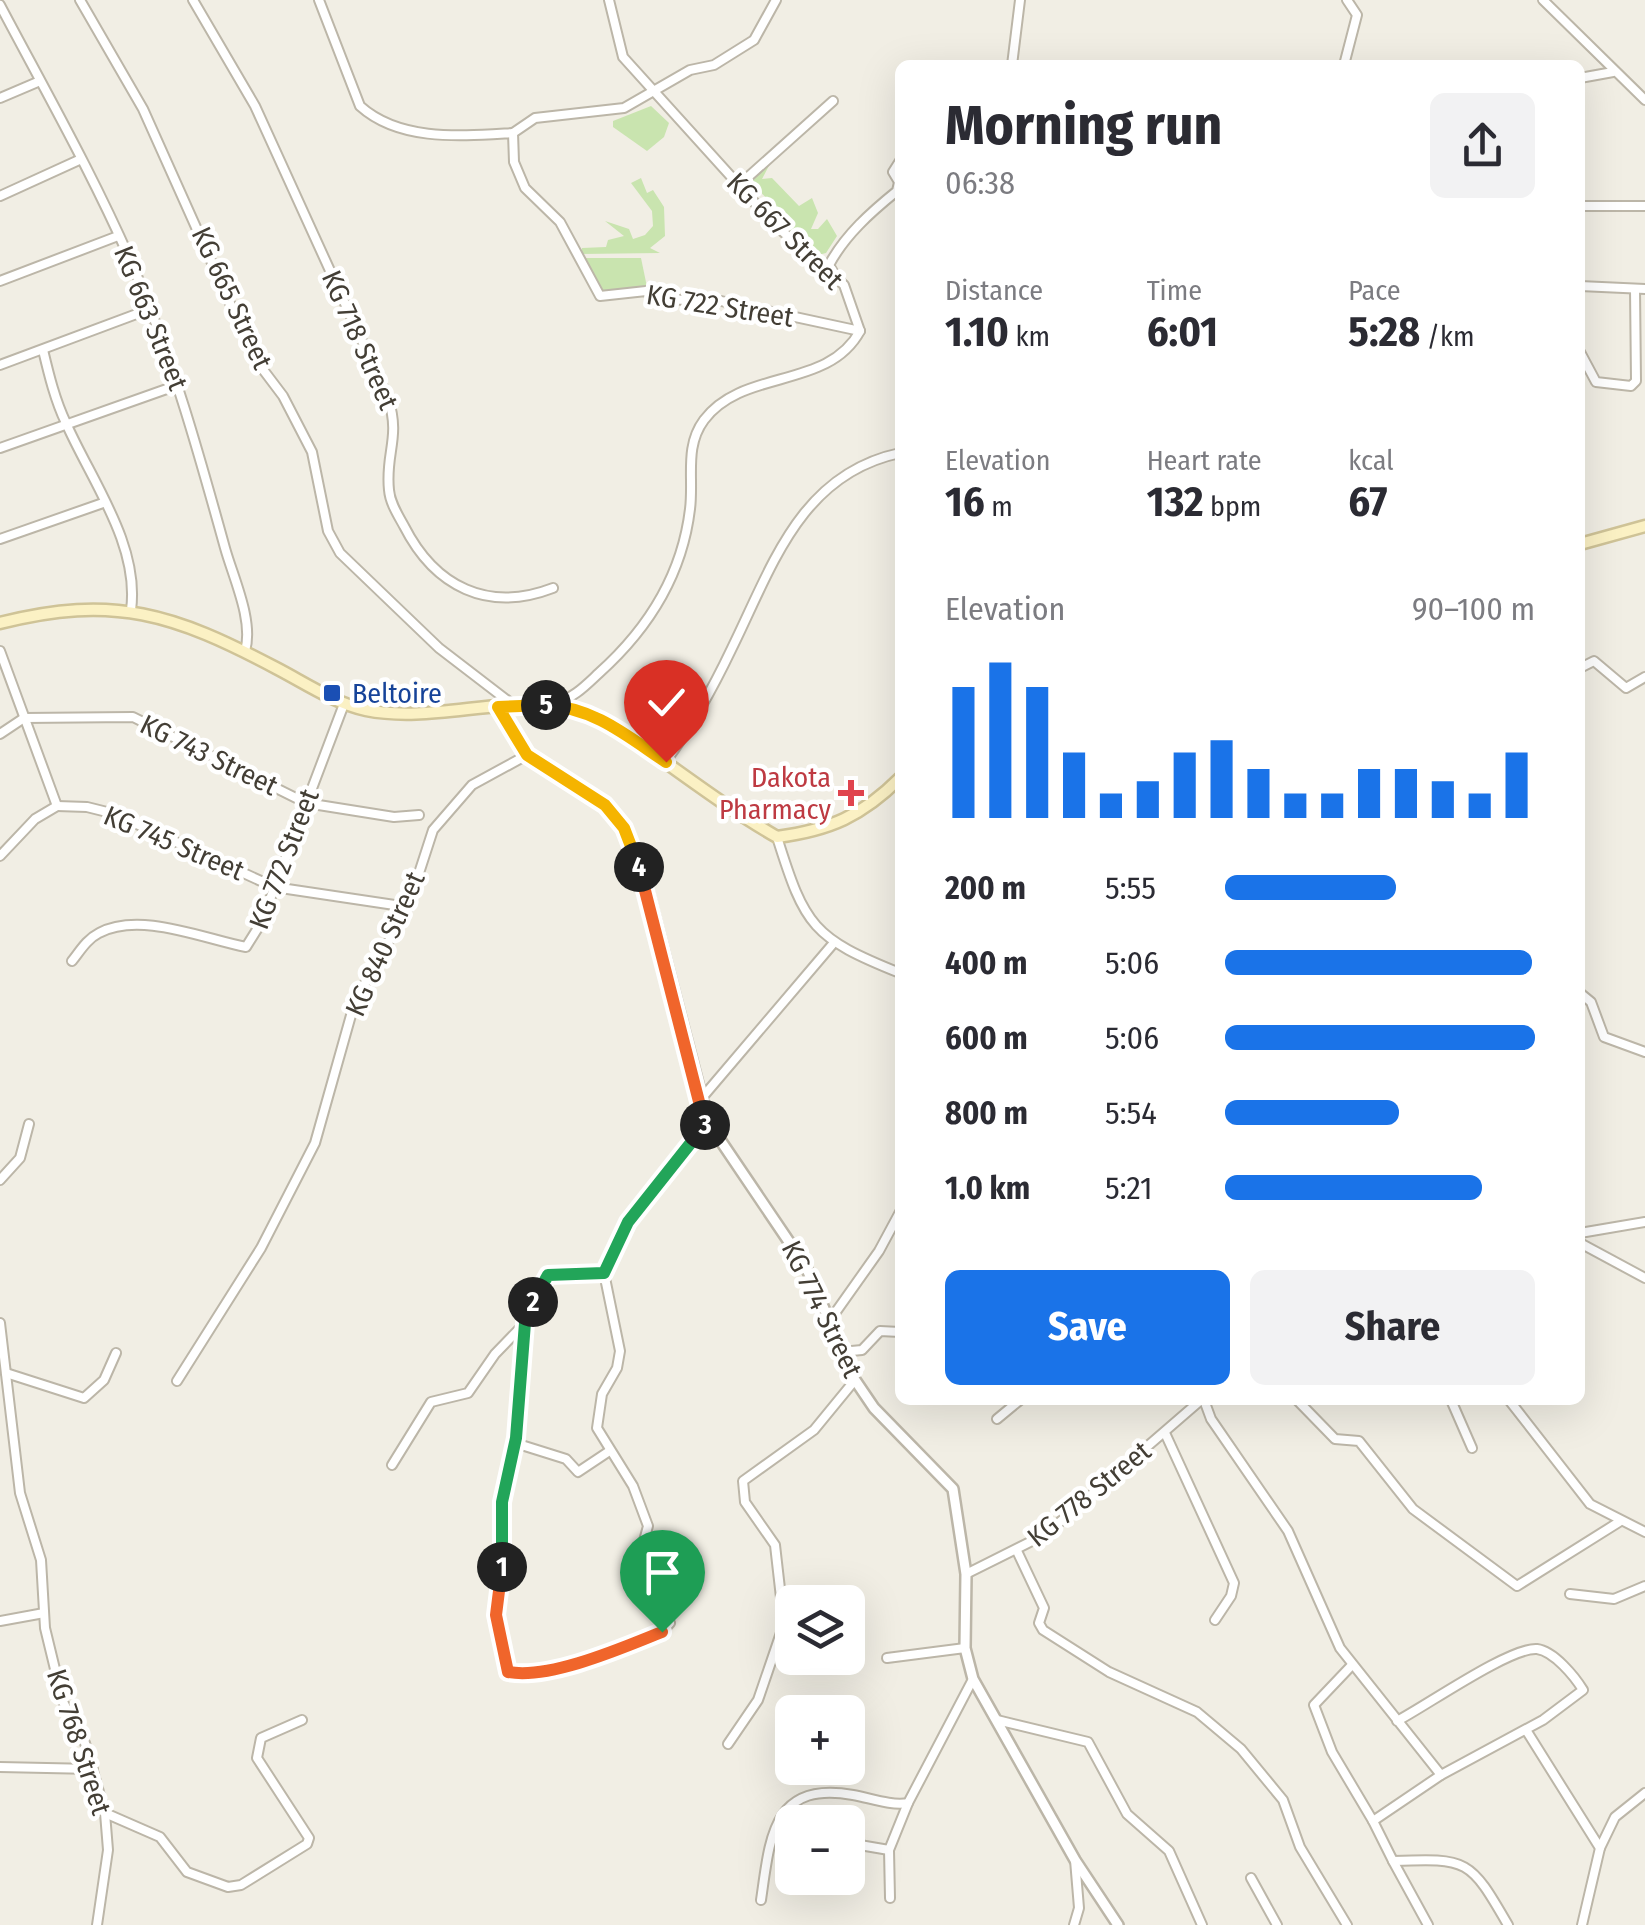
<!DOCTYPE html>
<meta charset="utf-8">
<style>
body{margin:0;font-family:"Fira Sans Condensed",sans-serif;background:#f2f2f3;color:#2b2b33;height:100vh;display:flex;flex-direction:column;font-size:38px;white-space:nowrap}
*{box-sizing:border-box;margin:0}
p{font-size:32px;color:#7c7c81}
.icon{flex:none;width:55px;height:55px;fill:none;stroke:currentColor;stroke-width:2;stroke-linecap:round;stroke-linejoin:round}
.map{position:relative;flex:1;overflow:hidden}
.details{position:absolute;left:895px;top:60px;width:690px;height:1345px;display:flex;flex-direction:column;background:#fff;border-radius:15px;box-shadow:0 10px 40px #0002}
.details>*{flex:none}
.buttons{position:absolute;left:775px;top:1585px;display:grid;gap:20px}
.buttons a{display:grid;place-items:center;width:90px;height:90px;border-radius:15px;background:#fff;box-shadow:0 10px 40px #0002;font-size:50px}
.pin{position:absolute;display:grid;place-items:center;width:85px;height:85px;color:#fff;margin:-102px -42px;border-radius:50% 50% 50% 0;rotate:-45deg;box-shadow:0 0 10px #0007}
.pin .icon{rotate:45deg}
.km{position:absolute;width:50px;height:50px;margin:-25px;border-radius:50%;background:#222;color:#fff;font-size:28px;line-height:50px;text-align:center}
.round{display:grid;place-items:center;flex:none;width:105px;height:105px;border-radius:15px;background:#f2f2f3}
.head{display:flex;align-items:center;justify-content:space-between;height:170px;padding:0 50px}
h1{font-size:55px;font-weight:700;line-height:75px}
.metrics{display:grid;grid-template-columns:repeat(3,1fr);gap:15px;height:170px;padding:10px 50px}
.metrics div{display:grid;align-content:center}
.metrics b{font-size:42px;font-weight:700}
.metrics small{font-size:28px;font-weight:400}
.metrics p{font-size:28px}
.chart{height:280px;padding:20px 50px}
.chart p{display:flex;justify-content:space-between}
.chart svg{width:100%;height:180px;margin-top:10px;stroke:#1a73e8;stroke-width:6}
.cta{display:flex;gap:20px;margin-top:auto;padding:20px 50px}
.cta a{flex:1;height:115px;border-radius:15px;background:#1a73e8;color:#fff;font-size:40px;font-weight:700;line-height:115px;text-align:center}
.cta a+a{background:#f2f2f3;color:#2b2b33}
ul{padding:0 50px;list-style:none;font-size:32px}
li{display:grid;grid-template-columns:160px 120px 1fr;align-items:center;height:75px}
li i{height:25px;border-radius:12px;background:#1a73e8}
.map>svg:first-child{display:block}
</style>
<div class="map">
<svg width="1645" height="1925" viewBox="0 0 1645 1925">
<rect width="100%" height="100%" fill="#f1eee4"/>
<g fill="#c9e4af">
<polygon points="651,106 669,123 664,137 647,151 613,127 613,121"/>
<polygon points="772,160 762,179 772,178 799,206 812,198 818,213 811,229 818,229 827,219 837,236 826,253 810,257 810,245 799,242 804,237 791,238 784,223 774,224 773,215 764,210 769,201 751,182"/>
<polygon points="641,178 647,193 653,190 664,207 665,236 650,248 660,253 581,254 582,248 606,247 608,240 624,236 605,221 629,229 633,239 645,235 653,226 652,211 631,183"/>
<polygon points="585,258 641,258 647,287 603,291"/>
</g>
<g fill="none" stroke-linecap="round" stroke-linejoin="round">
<defs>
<g id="minor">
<polyline points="80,0 143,109 255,359 283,396 312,452 328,531 340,553 439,648 512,704"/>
<path d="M193,0L255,106L388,398C401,438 385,453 389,490C390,503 398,515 404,526C435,587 488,613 553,588"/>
<path d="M319,0L360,106C400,142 462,136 513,133"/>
<polyline points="776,0 754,40 714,65 690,70 624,108 535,118 513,133 514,162 525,188 560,222 600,296 646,291 656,299 721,301 860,331"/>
<polyline points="1543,0 1645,100"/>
<path d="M0,5C46,92 96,180 135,271C173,361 199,454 225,548C233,577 254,621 245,651"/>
<polyline points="1012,65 1020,0"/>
<polyline points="1344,65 1357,15 1347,0"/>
<polyline points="1580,78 1613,72"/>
<polyline points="0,98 40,81"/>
<polyline points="738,186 833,101"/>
<polyline points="0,196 79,160"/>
<polyline points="1580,206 1645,206"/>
<path d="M833,272L829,265C845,235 871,212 897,191L899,182L893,172L900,161"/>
<polyline points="0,281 118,236"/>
<polyline points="1580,286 1645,289"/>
<path d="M43,350C49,375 55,400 66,423C91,480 140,545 131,610"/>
<polyline points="1580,352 1596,382 1631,386 1636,381 1635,289"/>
<polyline points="0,365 150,309"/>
<polyline points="0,448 178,385"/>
<polyline points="0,539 103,503"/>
<polyline points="0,651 57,806"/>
<polyline points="1580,668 1594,661 1626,688 1645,677"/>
<path d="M555,703C574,698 585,686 599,673C648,629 682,576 690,509C694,478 684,447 704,420C743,368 828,390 860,331L844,285L774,224L623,57L609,0"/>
<polyline points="0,734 24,718 133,717 306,803 394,817 419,815"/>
<path d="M666,761C692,726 713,688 732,648C772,567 800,474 900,453"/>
<polyline points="57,806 87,807 115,814 274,887 408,907"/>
<path d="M777,837C805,927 813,938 900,973"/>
<polyline points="0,856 35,819 57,806"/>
<path d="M72,961C80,951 87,939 99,933C140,911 204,939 246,947L261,923L344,704"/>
<polyline points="1580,993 1591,1002 1604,1037 1645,1052"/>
<polyline points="701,1099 832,945"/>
<polyline points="0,1180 20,1158 29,1124"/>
<polyline points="1580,1233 1645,1222"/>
<polyline points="1580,1243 1645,1278"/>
<polyline points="0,1323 20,1493 41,1560 45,1628 63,1702 85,1743 105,1813 108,1850 97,1925"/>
<path d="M525,1323L516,1438L502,1502V1567L496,1599L505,1665L513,1674C548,1671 650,1651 670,1623L636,1570L648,1526L633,1486L597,1428L602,1394L617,1368L620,1351L604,1273L628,1222L708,1122"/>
<polyline points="828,1323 879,1251 900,1212"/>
<polyline points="841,1352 862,1350 880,1331 900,1332"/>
<polyline points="6,1373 84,1398 104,1380 116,1353"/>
<polyline points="177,1381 261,1248 315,1143 355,1001 408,907 433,830 472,785 527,755"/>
<path d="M1204,1400L1211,1419L1288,1531L1340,1648L1441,1775L1543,1720L1583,1690C1575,1677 1554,1651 1537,1649C1510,1647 1426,1706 1397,1721"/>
<polyline points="1297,1400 1335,1439 1359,1441 1413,1509 1517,1586 1619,1522"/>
<polyline points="1451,1400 1472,1448"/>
<polyline points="1509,1400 1590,1504 1645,1532"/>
<polyline points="997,1419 1020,1400"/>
<polyline points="1165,1433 1234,1583 1231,1596 1215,1620"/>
<polyline points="515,1443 566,1459 578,1472 608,1452"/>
<polyline points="392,1465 431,1402 468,1393 495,1354 525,1323 548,1275 604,1273"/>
<polyline points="1017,1551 1044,1608 1039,1623 1043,1630 1109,1672 1197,1712 1241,1749 1283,1800 1300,1847 1347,1925"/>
<polyline points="966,1574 1046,1534 1201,1400"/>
<polyline points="1570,1594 1614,1599 1645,1586"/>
<polyline points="0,1621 44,1613"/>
<polyline points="887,1658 965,1648"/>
<polyline points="1352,1665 1314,1705 1332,1752 1373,1821"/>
<polyline points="997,1720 1088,1742 1127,1814 1169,1851 1202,1925"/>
<polyline points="1526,1730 1600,1848 1582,1925"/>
<polyline points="728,1744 758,1700 784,1624 775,1545 745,1502 743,1481 814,1430 855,1380"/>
<polyline points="0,1767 93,1769"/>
<path d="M1441,1775L1373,1821L1393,1861C1468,1858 1470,1859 1508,1925"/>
<polyline points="105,1813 160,1837 187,1872 228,1887 241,1885 307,1844 309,1838 257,1758 261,1738 302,1720"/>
<polyline points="848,1843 889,1850"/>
<polyline points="1600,1848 1615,1817 1645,1793"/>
<polyline points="1393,1861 1428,1925"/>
<polyline points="1251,1878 1277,1925"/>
<polyline points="890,1898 889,1850 908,1803"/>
<path d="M761,1900C770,1839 772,1780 853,1795C870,1798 891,1806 908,1803L973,1679"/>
<polyline points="1074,1925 1079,1908 1075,1860"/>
</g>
<polyline id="tertiary" points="499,707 527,755 605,805 624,828 646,884 708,1122 806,1267 855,1380 874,1408 953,1489 966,1574 965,1648 973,1679 1075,1860 1118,1925"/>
<g id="secondary">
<polyline points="1580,544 1645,526"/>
<path d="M0,623C114,594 174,614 276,668C305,683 334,703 366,710C440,725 521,687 593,715C612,722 627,736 644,747C688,778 730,810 777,837C830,830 862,816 900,778"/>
</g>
</defs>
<use href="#minor" stroke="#bcb6a8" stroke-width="12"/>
<use href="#tertiary" stroke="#bcb6a8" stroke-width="14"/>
<use href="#secondary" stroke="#cfc397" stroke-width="15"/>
<use href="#minor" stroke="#fff" stroke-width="8"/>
<use href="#tertiary" stroke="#fff" stroke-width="9"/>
<use href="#secondary" stroke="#fbf1c4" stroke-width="10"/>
</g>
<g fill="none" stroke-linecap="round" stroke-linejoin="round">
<defs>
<path id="split-1" d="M502,1567L496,1615L508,1672C549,1680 622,1648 662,1632"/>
<polyline id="split-2" points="502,1567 502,1502 516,1438 525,1323 533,1302"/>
<polyline id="split-3" points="533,1302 548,1275 604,1273 628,1222 705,1125"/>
<polyline id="split-4" points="639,867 705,1125"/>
<polyline id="split-5" points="546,705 498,707 527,755 605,805 624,828 639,867"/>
<path id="split-6" d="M546,705C595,708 627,736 666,762"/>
</defs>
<use href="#split-1" stroke="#fff" stroke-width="20"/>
<use href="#split-2" stroke="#fff" stroke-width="20"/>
<use href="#split-3" stroke="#fff" stroke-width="20"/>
<use href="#split-4" stroke="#fff" stroke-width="20"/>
<use href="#split-5" stroke="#fff" stroke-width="20"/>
<use href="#split-6" stroke="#fff" stroke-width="20"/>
<use href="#split-1" stroke="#f0652b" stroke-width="12"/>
<use href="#split-2" stroke="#22a559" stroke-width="12"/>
<use href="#split-3" stroke="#22a559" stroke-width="12"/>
<use href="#split-4" stroke="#f0652b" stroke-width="12"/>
<use href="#split-5" stroke="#f5b400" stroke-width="12"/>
<use href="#split-6" stroke="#f5b400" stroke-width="12"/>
</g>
<rect fill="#1a4fb4" stroke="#fff" stroke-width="4" x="322" y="683" width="20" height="20" rx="5"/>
<path fill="#e0444e" stroke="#fff" stroke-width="4" d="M846 778h10v10h10v10h-10v10h-10v-10h-10v-10h10z"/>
<g text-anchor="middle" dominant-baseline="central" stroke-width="9" stroke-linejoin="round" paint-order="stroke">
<g font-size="28" fill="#433e35" stroke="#fff">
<text transform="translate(785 231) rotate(45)">KG 667 Street</text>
<text transform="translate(232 298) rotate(65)">KG 665 Street</text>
<text transform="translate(720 306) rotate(9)">KG 722 Street</text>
<text transform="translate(151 318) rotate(68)">KG 663 Street</text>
<text transform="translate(360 340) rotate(66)">KG 718 Street</text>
<text transform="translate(209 755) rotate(26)">KG 743 Street</text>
<text transform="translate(174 843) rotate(23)">KG 745 Street</text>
<text transform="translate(284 859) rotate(-69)">KG 772 Street</text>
<text transform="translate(385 944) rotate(-66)">KG 840 Street</text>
<text transform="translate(822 1309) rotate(64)">KG 774 Street</text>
<text transform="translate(1089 1494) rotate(-39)">KG 778 Street</text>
<text transform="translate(79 1742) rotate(72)">KG 768 Street</text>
</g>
<g font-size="28" fill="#164399" stroke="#fff" text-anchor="start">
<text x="352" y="693">Beltoire</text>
</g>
<g font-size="28" fill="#be3a42" stroke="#fff" text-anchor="end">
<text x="831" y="777">Dakota<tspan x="831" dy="32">Pharmacy</tspan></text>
</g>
</g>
</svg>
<div class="buttons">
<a><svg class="icon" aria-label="layers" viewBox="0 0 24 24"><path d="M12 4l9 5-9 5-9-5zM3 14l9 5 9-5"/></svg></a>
<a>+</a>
<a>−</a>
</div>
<div class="pin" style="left:662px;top:1632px;background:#1e9e55"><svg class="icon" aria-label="arrive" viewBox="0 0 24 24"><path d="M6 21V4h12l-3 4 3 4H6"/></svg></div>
<div class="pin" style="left:666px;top:762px;background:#d93025"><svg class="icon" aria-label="check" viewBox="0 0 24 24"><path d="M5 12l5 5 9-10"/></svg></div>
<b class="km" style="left:502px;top:1567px">1</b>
<b class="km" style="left:533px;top:1302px">2</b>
<b class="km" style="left:705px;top:1125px">3</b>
<b class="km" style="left:639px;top:867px">4</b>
<b class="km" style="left:546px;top:705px">5</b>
<section class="details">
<div class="head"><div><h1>Morning run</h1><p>06:38</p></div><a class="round"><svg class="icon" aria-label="share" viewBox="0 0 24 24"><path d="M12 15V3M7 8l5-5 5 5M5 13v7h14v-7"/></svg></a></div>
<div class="metrics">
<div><p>Distance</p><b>1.10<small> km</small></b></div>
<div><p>Time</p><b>6:01</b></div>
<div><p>Pace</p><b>5:28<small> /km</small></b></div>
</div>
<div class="metrics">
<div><p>Elevation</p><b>16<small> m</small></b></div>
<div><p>Heart rate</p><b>132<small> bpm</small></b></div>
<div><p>kcal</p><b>67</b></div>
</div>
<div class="chart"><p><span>Elevation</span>90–100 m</p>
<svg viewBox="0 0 160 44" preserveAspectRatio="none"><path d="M5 44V12M15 44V6M25 44V12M35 44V28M45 44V38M55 44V35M65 44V28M75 44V25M85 44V32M95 44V38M105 44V38M115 44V32M125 44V32M135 44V35M145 44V38M155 44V28"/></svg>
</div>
<ul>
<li><b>200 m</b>5:55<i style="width:55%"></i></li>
<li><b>400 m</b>5:06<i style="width:99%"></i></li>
<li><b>600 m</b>5:06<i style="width:100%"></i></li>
<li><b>800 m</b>5:54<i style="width:56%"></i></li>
<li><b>1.0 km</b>5:21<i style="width:83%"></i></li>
</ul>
<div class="cta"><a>Save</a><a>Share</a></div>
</section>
</div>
